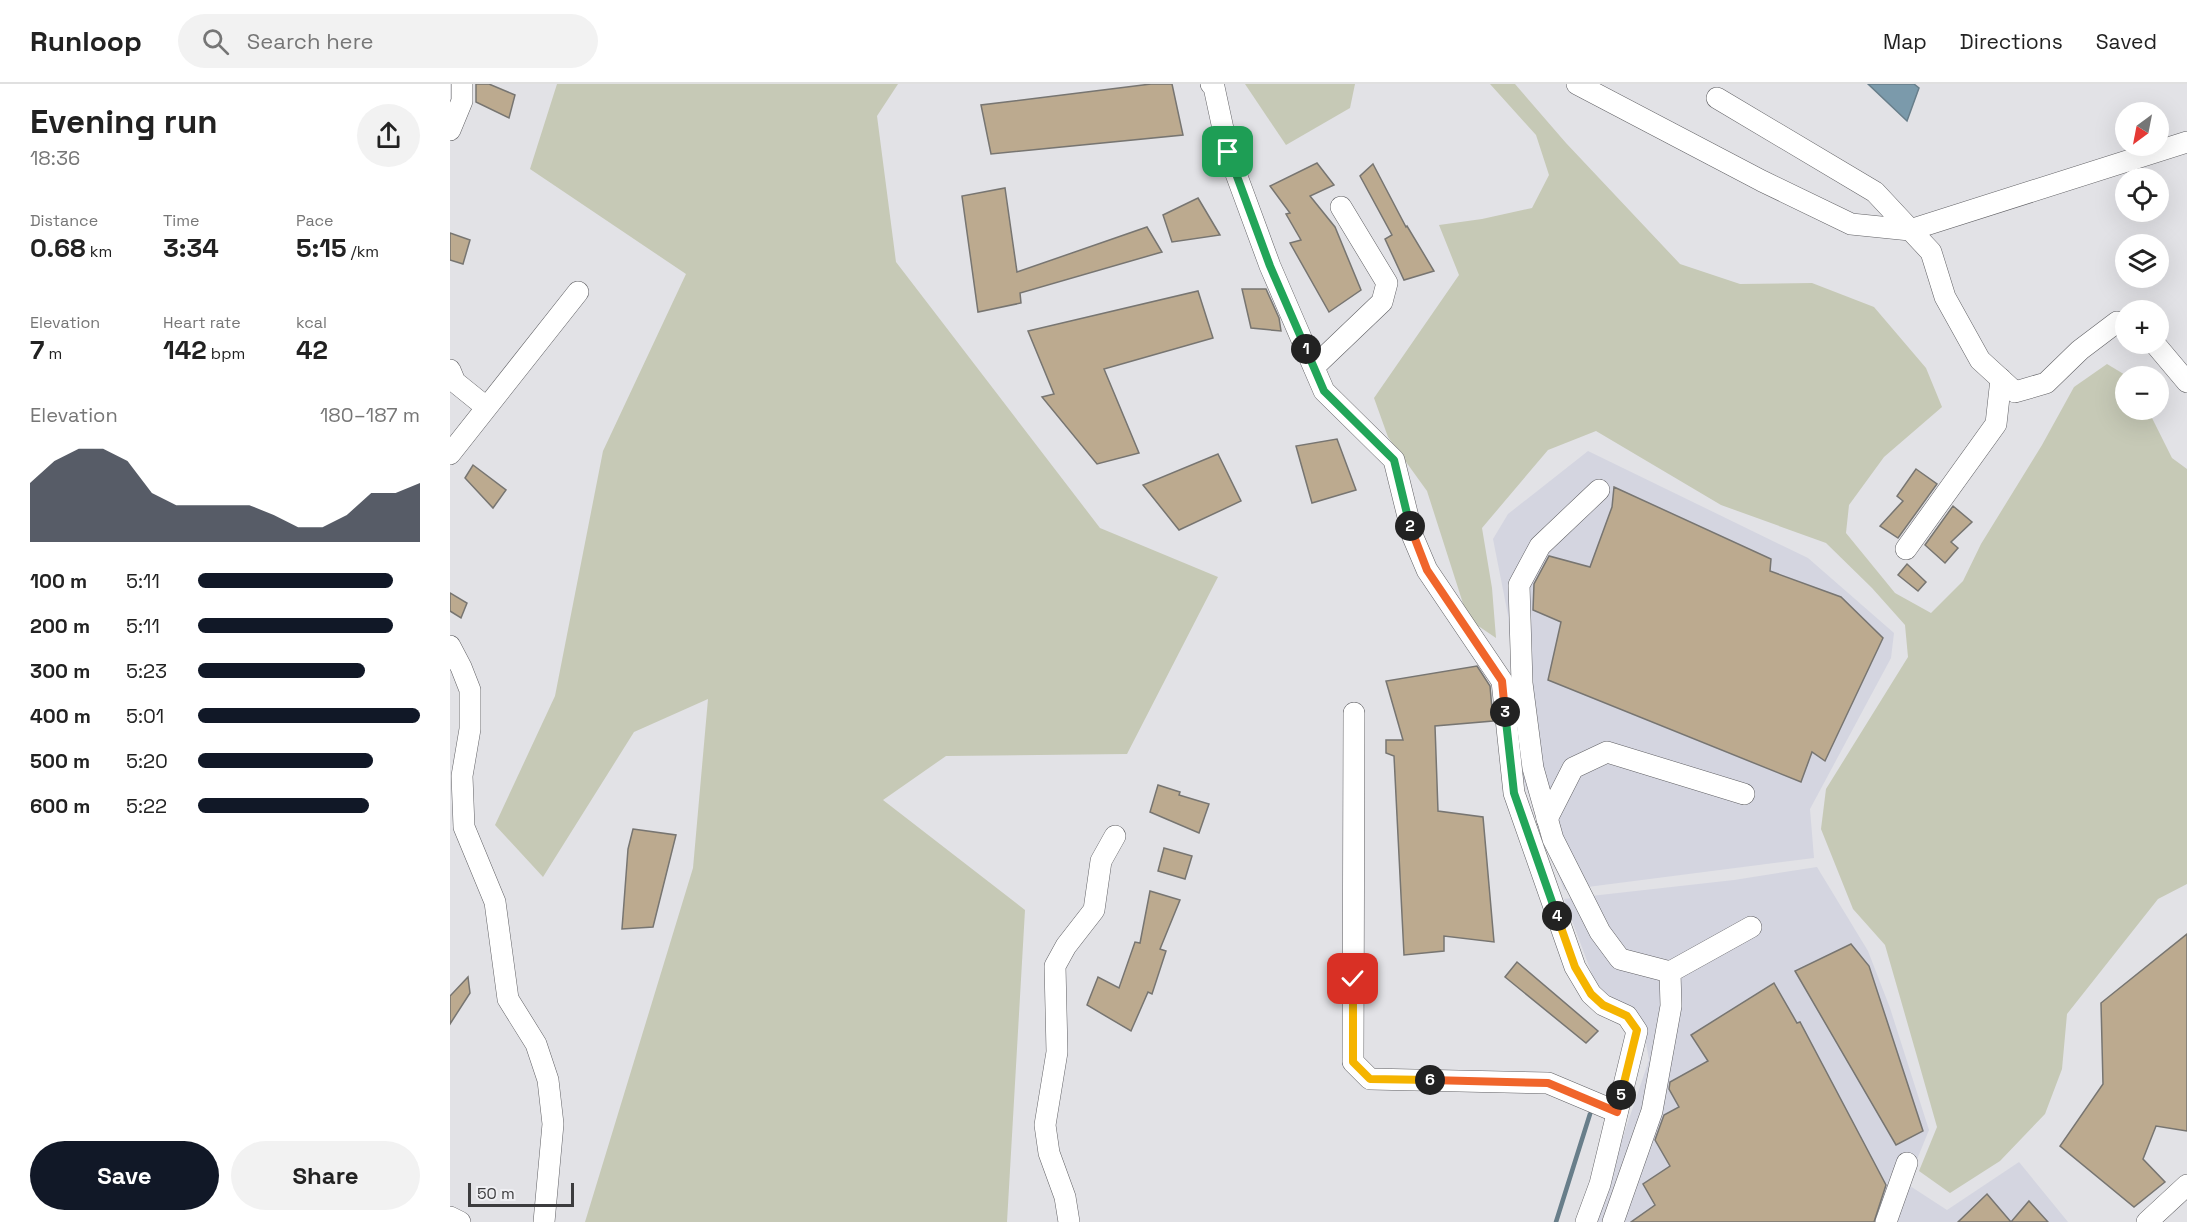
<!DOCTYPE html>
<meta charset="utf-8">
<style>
body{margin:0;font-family:"Space Grotesk",sans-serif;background:#f2f2f2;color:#222;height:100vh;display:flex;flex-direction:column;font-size:22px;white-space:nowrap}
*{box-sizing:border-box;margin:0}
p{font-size:20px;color:#767676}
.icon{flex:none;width:33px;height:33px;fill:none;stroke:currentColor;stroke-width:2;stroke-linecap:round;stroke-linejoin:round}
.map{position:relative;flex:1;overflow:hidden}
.panel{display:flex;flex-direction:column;background:#fff;width:450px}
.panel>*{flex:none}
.needle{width:39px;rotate:212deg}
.controls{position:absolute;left:1665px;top:18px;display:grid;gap:12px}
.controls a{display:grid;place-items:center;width:54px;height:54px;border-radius:50%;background:#fff;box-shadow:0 6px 24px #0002;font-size:30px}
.scale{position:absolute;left:18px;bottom:15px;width:106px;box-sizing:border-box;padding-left:6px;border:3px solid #3c3c3e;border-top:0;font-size:16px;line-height:21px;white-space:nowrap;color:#3c3c3e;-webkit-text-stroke:4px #efeff3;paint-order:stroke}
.pin{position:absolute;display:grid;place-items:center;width:51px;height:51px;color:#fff;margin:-26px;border-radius:12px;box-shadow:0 3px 9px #0006}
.km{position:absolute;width:30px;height:30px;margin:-15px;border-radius:50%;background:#222;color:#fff;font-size:16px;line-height:30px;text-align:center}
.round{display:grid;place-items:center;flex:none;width:63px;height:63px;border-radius:32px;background:#f2f2f2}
.summary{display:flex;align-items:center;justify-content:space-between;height:102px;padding:0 30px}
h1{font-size:33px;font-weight:800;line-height:45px}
.metrics{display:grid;grid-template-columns:repeat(3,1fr);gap:9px;height:102px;padding:6px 30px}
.metrics div{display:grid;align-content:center}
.metrics b{font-size:26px;font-weight:800}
.metrics small{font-size:16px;font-weight:400}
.metrics p{font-size:16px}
.chart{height:168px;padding:12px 30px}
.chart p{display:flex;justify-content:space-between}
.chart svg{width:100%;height:108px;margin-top:6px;fill:#111827;opacity:.7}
.cta{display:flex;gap:12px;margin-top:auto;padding:12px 30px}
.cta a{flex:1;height:69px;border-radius:36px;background:#111827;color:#fff;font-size:24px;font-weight:800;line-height:69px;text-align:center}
.cta a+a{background:#f2f2f2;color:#222}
ul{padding:0 30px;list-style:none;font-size:20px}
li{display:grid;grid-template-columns:96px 72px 1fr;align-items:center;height:45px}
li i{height:15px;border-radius:8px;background:#111827}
header{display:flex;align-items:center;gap:36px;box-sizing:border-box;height:84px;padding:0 30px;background:#fff;border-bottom:2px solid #e0e0e0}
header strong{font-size:28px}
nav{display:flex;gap:33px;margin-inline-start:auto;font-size:21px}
.search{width:420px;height:54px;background:#f2f2f2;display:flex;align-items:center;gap:15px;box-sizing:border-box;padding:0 21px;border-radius:33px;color:#767676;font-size:22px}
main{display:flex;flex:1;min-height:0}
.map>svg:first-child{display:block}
</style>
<header>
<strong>Runloop</strong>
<div class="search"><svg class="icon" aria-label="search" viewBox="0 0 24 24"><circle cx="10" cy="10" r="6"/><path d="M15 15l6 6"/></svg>Search here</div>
<nav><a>Map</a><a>Directions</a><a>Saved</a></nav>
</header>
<main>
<section class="panel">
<div class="summary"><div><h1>Evening run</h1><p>18:36</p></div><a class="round"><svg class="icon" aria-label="share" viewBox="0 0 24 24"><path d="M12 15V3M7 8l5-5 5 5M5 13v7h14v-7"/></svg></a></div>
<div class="metrics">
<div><p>Distance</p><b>0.68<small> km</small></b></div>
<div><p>Time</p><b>3:34</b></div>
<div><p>Pace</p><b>5:15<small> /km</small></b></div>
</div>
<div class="metrics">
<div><p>Elevation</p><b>7<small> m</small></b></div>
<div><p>Heart rate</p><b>142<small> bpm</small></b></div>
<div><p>kcal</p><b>42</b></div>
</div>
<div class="chart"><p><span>Elevation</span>180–187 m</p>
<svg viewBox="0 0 160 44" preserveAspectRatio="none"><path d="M0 44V20L10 11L20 6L30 6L40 11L50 24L60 29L70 29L80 29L90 29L100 33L110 38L120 38L130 33L140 24L150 24L160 20V44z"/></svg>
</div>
<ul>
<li><b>100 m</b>5:11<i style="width:88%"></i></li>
<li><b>200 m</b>5:11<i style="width:88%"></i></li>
<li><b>300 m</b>5:23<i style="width:75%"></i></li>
<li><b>400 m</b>5:01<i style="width:100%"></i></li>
<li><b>500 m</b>5:20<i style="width:79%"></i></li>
<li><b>600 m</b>5:22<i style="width:77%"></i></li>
</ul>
<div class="cta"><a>Save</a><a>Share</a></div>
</section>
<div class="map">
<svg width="1737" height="1138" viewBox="0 0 1737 1138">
<rect width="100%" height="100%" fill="#e2e2e6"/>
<g fill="#d4d5e0">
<polygon points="1138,367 1358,474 1444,549 1441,574 1360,725 1364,774 1114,806 1065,673 1065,618 1058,531 1043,455 1058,430"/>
<polygon points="1367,783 1418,867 1440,924 1479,1046 1457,1100 1497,1126 1569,1078 1618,1138 1144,1138 1199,976 1192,937 1146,901 1114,815 1284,796"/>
</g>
<g fill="#c6c9b6">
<polygon points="107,0 448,0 427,32 446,178 650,444 768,493 677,670 496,672 433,716 575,826 557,1138 135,1138 243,784 258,615 184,648 93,793 45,741 105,612 153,367 236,190 80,85"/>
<polygon points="795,0 905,0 900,24 836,61"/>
<polygon points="1040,0 1065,0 1116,59 1230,180 1290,200 1362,199 1424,223 1476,284 1492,323 1434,373 1399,421 1396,449 1445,509 1481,529 1513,497 1531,460 1592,361 1624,303 1657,280 1677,292 1676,292 1676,326 1698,326 1722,374 1737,385 1737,800 1708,815 1617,930 1612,985 1595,1030 1550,1077 1500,1109 1469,1087 1487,1043 1466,969 1435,861 1403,825 1371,745 1376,705 1458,573 1455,541 1422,504 1376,459 1271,421 1146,347 1098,366 1032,444 1042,504 1046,554 1018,535 977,407 938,353 924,314 1009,191 989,141 1032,135 1082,124 1099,91 1086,51"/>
</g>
<polygon fill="#7b9aab" stroke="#687e8a" stroke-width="1.5" points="1418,0 1464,0 1469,4 1457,37"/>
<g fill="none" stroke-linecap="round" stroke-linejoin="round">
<polyline stroke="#687e8a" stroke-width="4.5" points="1106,1138 1140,1030"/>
</g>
<g fill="#bcaa8f" stroke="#777571" stroke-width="1.5">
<polygon points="26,0 39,0 65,11 59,34 26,18"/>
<polygon points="701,0 722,0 733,51 541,70 531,21"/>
<polygon points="867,79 884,101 860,112 885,143 911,206 879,228 840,159 851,156 836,130 840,129 820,102"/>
<polygon points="923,80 956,143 957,142 984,187 954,196 935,155 942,151 910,92"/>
<polygon points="555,104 567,188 697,143 712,168 570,209 571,219 528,228 512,112"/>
<polygon points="748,114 770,151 722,158 713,131"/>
<polygon points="0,149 20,156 13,180 0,176"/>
<polygon points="792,205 816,205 829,234 831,247 801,244"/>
<polygon points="748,207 763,254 654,285 689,369 647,380 592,313 604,310 578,247"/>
<polygon points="887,355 906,406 862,419 846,362"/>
<polygon points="768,370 791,417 729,446 693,401"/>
<polygon points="23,381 56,406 43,424 15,394"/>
<polygon points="1466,385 1487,400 1448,454 1430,442 1453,417 1447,412"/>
<polygon points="1164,403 1321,475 1320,487 1391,513 1433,554 1375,677 1362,668 1351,698 1098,596 1111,538 1083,526 1084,500 1099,472 1140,483 1162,423"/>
<polygon points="1503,422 1522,438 1501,458 1508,464 1495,479 1475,461"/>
<polygon points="1457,480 1476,498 1468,507 1448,491"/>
<polygon points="0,509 17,519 11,534 0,527"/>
<polygon points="1027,582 1040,602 1043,637 985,642 988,727 1033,733 1044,858 994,852 994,867 954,871 944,672 936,669 936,656 953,656 936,597"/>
<polygon points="708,701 730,708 729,711 759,720 749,749 700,728"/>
<polygon points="183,745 226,751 203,843 172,845 178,765"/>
<polygon points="714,764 742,772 735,795 708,787"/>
<polygon points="700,807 730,816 710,865 716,867 702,910 698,908 681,947 637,921 648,893 669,904 685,858 690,859"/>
<polygon points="1737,850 1737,1047 1706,1042 1693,1075 1715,1098 1684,1123 1610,1062 1653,1000 1651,919"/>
<polygon points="1401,860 1419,882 1473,1047 1446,1061 1345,887"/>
<polygon points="1067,878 1148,947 1136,959 1055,893"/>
<polygon points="18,893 20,909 0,940 0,912"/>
<polygon points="1324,899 1347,939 1350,938 1436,1101 1424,1138 1181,1138 1205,1121 1193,1100 1220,1082 1205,1056 1214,1031 1229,1023 1219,1005 1220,998 1258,977 1241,951"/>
<polygon points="1537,1110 1561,1138 1508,1138"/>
<polygon points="1579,1117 1598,1138 1561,1138"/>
</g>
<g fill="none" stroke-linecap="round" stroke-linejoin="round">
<defs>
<g id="minor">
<polyline points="761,0 764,3 778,68 820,182 874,307 944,376 963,453 977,486 1052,597 1064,709 1125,883 1141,910 1153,921 1177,932 1187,947 1150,1100 1136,1138"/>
<polyline points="1127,0 1312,97 1401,140 1460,146 1737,58"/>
<polyline points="1267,14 1425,108 1481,168 1495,213 1530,276 1565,308 1596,299 1630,266 1667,238 1676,241"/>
<polyline points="0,46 12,17 12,0"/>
<polyline points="1705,260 1737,298"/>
<polyline points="864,283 932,218 937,199 891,123"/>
<polyline points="0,286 5,298 36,323"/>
<polyline points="0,370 128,208"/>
<polyline points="1149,406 1090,462 1069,501 1072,599 1083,684 1103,755 1150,848 1170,875 1220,888"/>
<polyline points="1456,465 1546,340 1551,295"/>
<polyline points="0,562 11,583 20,606 20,645 12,692 14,743 45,818 58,915 86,960 98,996 103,1040 94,1138"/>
<polyline points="904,629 903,978 920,995 1098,999 1167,1028"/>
<polyline points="1097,735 1123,684 1157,668 1294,710"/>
<polyline points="0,1133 10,1138"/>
<polyline points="619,1138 615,1113 599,1069 595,1041 607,968 605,882 616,862 644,826 651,777 665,752"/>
<polyline points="1163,1138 1202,1027 1221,922 1220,888 1301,843"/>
<polyline points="1436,1138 1457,1079"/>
<polyline points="1697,1138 1737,1101"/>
</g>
</defs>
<use href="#minor" stroke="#606064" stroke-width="22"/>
<use href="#minor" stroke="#fff" stroke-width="21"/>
</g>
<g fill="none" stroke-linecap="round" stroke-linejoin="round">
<defs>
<polyline id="split-1" points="778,68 820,182 856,265"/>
<polyline id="split-2" points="856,265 874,307 944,376 960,442"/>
<polyline id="split-3" points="960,442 977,486 1052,597 1055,628"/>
<polyline id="split-4" points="1055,628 1064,709 1107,832"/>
<polyline id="split-5" points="1107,832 1125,883 1141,910 1153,921 1177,932 1187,946 1171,1011"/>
<polyline id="split-6" points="980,996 1098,999 1167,1028 1171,1011"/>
<polyline id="split-7" points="903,895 903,978 920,995 980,996"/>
</defs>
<use href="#split-1" stroke="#fff" stroke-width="12"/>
<use href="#split-2" stroke="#fff" stroke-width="12"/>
<use href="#split-3" stroke="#fff" stroke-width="12"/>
<use href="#split-4" stroke="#fff" stroke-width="12"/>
<use href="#split-5" stroke="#fff" stroke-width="12"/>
<use href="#split-6" stroke="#fff" stroke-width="12"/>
<use href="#split-7" stroke="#fff" stroke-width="12"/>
<use href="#split-1" stroke="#22a559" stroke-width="8"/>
<use href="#split-2" stroke="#22a559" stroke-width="8"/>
<use href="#split-3" stroke="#f0652b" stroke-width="8"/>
<use href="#split-4" stroke="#22a559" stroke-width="8"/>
<use href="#split-5" stroke="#f5b400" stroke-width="8"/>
<use href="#split-6" stroke="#f0652b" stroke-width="8"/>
<use href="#split-7" stroke="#f5b400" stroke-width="8"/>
</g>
</svg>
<div class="controls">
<a><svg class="needle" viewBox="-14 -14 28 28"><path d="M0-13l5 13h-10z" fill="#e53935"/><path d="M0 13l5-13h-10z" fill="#767676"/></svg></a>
<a><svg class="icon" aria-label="locate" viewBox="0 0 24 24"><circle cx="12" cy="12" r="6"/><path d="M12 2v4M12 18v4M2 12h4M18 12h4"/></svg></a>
<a><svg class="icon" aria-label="layers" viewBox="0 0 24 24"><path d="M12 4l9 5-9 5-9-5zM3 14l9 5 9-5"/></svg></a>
<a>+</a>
<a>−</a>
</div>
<div class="scale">50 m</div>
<div class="pin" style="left:778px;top:68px;background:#1e9e55"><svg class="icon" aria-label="arrive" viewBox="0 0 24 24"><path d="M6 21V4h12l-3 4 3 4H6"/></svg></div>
<div class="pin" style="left:903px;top:895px;background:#d93025"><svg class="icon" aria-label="check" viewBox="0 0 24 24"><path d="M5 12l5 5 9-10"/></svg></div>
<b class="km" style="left:856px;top:265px">1</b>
<b class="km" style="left:960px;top:442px">2</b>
<b class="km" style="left:1055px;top:628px">3</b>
<b class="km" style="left:1107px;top:832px">4</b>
<b class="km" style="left:1171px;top:1011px">5</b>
<b class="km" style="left:980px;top:996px">6</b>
</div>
</main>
